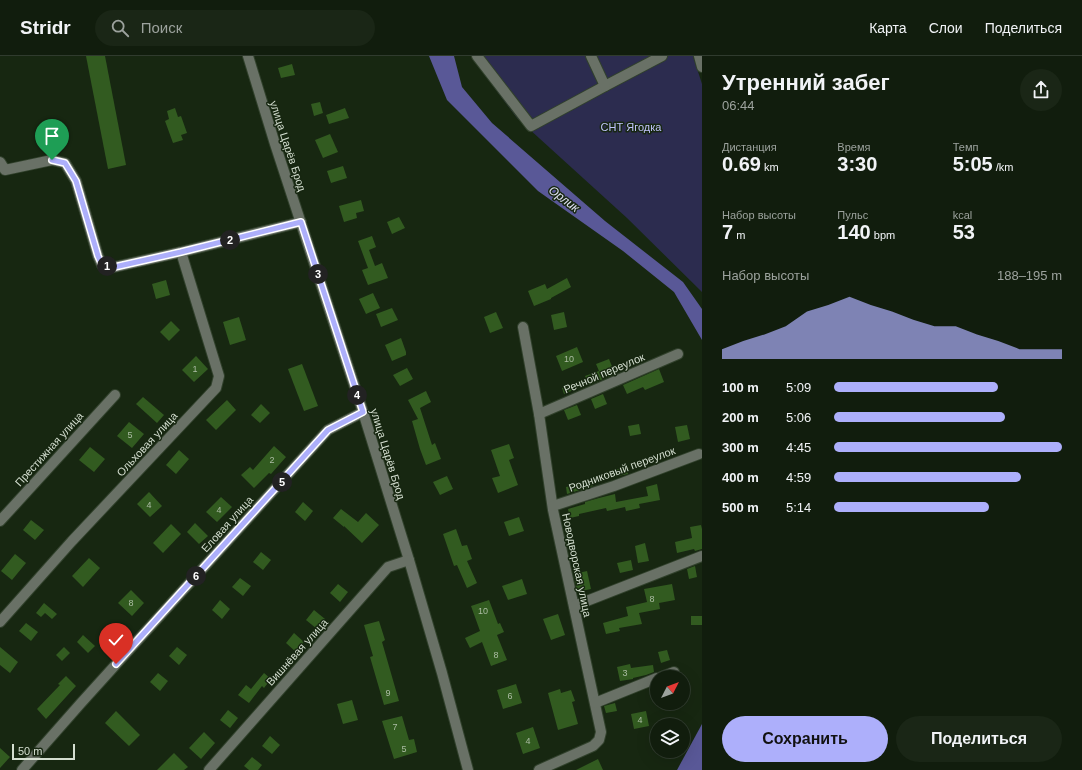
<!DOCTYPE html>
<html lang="ru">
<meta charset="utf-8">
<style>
body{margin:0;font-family:Helvetica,sans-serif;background:#1a2616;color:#f1f3f6;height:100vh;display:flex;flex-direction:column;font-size:15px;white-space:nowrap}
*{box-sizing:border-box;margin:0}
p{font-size:13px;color:#9ca29d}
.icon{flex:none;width:22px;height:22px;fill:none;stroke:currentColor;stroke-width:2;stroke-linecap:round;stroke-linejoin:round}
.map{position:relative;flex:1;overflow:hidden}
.drawer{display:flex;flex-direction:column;background:#111d0d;width:380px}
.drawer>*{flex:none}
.needle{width:26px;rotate:48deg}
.fabs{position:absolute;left:650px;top:614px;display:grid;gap:8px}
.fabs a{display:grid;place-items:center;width:40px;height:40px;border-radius:50%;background:#111d0d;box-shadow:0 4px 16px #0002,0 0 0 1px #303b2e;font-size:20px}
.scale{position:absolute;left:12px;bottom:10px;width:63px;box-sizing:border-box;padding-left:4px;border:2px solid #d4ded0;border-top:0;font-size:11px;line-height:14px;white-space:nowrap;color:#d4ded0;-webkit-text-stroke:3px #172711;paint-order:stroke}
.pin{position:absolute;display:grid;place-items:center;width:34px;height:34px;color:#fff;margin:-41px -17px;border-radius:50% 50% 50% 0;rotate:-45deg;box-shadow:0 0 4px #0007}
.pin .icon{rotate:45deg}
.km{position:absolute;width:20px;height:20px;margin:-10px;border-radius:50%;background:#222;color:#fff;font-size:11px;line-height:20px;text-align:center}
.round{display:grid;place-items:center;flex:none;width:42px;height:42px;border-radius:21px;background:#1a2616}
.overview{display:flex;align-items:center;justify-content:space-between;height:68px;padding:0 20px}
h1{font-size:22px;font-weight:700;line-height:30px}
.figures{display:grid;grid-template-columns:repeat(3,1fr);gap:6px;height:68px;padding:4px 20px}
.figures div{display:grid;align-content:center}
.figures b{font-size:20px;font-weight:700}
.figures small{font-size:11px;font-weight:400}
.figures p{font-size:11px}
.chart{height:112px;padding:8px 20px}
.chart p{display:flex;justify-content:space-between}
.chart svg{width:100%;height:72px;margin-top:4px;fill:#adaffb;opacity:.7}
.action{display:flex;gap:8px;margin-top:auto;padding:8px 20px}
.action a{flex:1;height:46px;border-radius:24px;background:#adaffb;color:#111;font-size:16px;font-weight:700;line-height:46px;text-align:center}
.action a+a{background:#1a2616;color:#f1f3f6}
ul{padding:0 20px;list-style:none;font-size:13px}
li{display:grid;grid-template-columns:64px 48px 1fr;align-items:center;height:30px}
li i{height:10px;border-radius:5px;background:#adaffb}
header{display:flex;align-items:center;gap:24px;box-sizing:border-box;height:56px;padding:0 20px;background:#111d0d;border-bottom:1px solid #303b2e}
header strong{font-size:19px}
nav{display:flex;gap:22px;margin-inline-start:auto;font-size:14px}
.search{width:280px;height:36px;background:#1a2616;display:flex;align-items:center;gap:10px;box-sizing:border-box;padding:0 14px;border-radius:22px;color:#9ca29d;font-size:15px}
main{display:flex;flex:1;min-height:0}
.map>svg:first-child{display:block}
</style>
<header>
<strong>Stridr</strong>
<div class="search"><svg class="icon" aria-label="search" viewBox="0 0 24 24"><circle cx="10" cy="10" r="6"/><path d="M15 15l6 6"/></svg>Поиск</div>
<nav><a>Карта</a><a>Слои</a><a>Поделиться</a></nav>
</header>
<main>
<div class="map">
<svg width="702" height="714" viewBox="0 0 702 714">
<rect width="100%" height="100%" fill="#172711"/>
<polygon fill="#2c2c4f" points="477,0 693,0 702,28 702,236 627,162 517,62 484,18"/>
<g fill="#595897">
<polygon points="429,0 454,0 462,31 492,67 605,165 683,226 702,253 702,284 674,236 623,195 538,135 447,44"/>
<polygon points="702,668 702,714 677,714"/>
</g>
<g fill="#325b20">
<polygon points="86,0 105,0 126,109 108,113"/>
<polygon points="292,8 295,19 281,22 278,12"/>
<polygon points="320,46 323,57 314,60 311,48"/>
<polygon points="175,52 178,61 181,60 187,77 181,79 183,84 173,87 165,65 169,63 167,55"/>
<polygon points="345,52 349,62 329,68 326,59"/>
<polygon points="330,78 338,96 323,102 315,84"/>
<polygon points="343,110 347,122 331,127 327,115"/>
<polygon points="361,144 364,155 356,157 357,162 344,166 339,150"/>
<polygon points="399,161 405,172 392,178 387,166"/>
<polygon points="372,180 376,191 369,194 375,210 382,207 388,222 368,229 362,214 368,212 358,185"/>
<polygon points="567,222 571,231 551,242 551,243 534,250 528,235 545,228 547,233"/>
<polygon points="166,224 170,239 156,243 152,228"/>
<polygon points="373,237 380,252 366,258 359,243"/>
<polygon points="392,252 398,264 381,271 376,258"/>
<polygon points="496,256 503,272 490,277 484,261"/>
<polygon points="564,256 567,271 554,274 551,259"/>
<polygon points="239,261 246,284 230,289 223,266"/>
<polygon points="171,265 180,274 169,285 160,276"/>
<polygon points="401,282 406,296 406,299 392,305 385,289"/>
<polygon points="577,291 583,306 562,315 556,300"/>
<polygon points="196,300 208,313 194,326 182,314"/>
<polygon points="609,303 615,318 589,329 585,320 599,315 596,308"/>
<polygon points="302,308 318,350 304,355 288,313"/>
<polygon points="407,312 413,323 400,330 393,319"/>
<polygon points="659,313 664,326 645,334 643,331 627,338 623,329"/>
<polygon points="573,327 576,333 564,338 562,332"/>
<polygon points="426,335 431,346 420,352 432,389 435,387 441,403 426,409 420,393 412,365 418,363 408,344"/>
<polygon points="603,338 607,348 595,353 591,343"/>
<polygon points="143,341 164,359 157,367 136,348"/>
<polygon points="227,344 236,354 216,374 206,364"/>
<polygon points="261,348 270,357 260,367 251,359"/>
<polygon points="577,349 581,359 568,364 564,354"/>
<polygon points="129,366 144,378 132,392 117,380"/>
<polygon points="639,368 641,378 630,380 628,370"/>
<polygon points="687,369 690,383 678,386 675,371"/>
<polygon points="509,388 514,402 509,404 518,429 498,437 492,422 500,420 491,394"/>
<polygon points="274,390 286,401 271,418 269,417 254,432 241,419 250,411 253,414"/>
<polygon points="90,391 105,403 94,416 79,404"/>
<polygon points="179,394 189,403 176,418 166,409"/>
<polygon points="626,411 628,418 608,422 606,416"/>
<polygon points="447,420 453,433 440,439 433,426"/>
<polygon points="591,425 593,430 567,438 566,431"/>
<polygon points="657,428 660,444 639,448 640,452 626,455 625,451 607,455 606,452 579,458 579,460 570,462 568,453 585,448 585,446 599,442 615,438 616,446 648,440 646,431"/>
<polygon points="149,436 162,450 150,461 137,448"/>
<polygon points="221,441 232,451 217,466 206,456"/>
<polygon points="303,446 313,455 305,465 295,456"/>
<polygon points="341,453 358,466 366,457 379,469 362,487 344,470 344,471 333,462"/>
<polygon points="519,461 524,475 509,480 504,466"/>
<polygon points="31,464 44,474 35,484 23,474"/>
<polygon points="195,467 208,480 199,488 187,476"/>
<polygon points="171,468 181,478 163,497 153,487"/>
<polygon points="701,469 702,473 702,493 695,495 694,493 677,497 675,486 692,482 690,471"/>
<polygon points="456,473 462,490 467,489 472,503 467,505 477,527 467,532 457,509 454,510 443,478"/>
<polygon points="645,487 649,505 638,507 635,490"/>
<polygon points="261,496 271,504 263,514 253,506"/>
<polygon points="15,498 26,507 12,524 1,515"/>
<polygon points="89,502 100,512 83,531 72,520"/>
<polygon points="631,504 633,514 620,517 617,507"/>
<polygon points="695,510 697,521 689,523 687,513"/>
<polygon points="587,515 591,533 577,536 574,518"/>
<polygon points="240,522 251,530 243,540 232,531"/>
<polygon points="522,523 527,538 508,544 502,530"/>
<polygon points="338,528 348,536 340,546 330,537"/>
<polygon points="672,528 675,544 659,547 660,553 639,557 642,568 619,572 620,575 606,578 603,567 628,560 626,551 647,546 644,533"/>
<polygon points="131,534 144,547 132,560 118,547"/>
<polygon points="220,544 230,553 222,563 212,554"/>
<polygon points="489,544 498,568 500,567 504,576 497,579 507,604 491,610 482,586 470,592 465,582 480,575 471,550"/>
<polygon points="44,547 57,558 52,563 45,557 41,561 36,557"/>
<polygon points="314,554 325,563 317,573 306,564"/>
<polygon points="558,558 565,579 551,584 543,563"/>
<rect x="691" y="560" width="11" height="9"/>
<polygon points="379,565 385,584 382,586 399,645 384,649 370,601 373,600 364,569"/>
<polygon points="26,567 38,576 31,585 19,575"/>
<polygon points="294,577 304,586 296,596 286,587"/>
<polygon points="83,579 95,590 88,597 77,586"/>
<polygon points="0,591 18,606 10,617 0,609"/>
<polygon points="64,591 70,597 62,605 56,599"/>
<polygon points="177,591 187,599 179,609 169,600"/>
<polygon points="667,594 670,604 661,607 658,596"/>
<polygon points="630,608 631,612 653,609 654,616 646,619 633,622 633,623 620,625 617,611"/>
<polygon points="158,617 168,625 160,635 150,626"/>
<polygon points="264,617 271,623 264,632 262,630 249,647 238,639 246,629 251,633"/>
<polygon points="66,620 76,630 46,663 37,653 60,629 58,628"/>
<polygon points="516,628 522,647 503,653 497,634"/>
<polygon points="560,633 561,637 571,634 575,645 572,646 578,668 558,674 548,637"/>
<polygon points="352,644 358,664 343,668 337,648"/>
<polygon points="615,647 617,655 606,657 604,650"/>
<polygon points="228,654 238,662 230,672 220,664"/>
<polygon points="116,655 140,679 129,690 105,667"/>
<polygon points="646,655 649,670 634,673 631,658"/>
<polygon points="402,660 409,684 414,683 417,696 394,703 382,665"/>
<polygon points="533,671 540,692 523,698 516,677"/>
<polygon points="204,676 215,687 201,703 189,692"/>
<polygon points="270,680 280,689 272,698 262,690"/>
<polygon points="0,692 10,701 0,712"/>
<polygon points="174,697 188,711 184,714 157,714"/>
<polygon points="252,701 262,709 258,714 249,714 244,710"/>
<polygon points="598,703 603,714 576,714"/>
</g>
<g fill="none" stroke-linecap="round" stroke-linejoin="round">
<defs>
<g id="minor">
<polyline points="248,0 275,88 363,356 409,504 442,617 468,714"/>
<polyline points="477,0 531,70 605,30 662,0"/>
<polyline points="591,0 605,30"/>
<polyline points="699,0 702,11"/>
<polyline points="0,106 5,114 52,104 65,107 76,125 98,200 102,209 110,212 181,196 301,166"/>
<polyline points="523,271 539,358 553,454 601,676 599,684 593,690 539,714"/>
<polyline points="539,358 678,298"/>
<polyline points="553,450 614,430 699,398"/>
<polyline points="0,465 115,339"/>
<polyline points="574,550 702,500"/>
<polyline points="0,566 72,485 216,332 219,320 181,196"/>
<polyline points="661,621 674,616"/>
<polyline points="595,647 657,622"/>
<polyline points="22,714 81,647 328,374 363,356"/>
<polyline points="209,714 388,511 409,504"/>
</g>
</defs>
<use href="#minor" stroke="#31412c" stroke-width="12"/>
<use href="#minor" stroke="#697166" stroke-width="10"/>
</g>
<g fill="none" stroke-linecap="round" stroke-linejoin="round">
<defs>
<polyline id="route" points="52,104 65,107 76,125 98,200 102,209 110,212 181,196 301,166 363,356 328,374 116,608"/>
</defs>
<use href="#route" stroke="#fff" stroke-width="8"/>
<use href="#route" stroke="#adaffb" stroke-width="5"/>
</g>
<g text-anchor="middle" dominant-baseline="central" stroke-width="3" stroke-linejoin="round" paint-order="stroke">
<g font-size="9" fill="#acbda4">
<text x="569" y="303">10</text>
<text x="195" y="313">1</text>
<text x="130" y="379">5</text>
<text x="272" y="404">2</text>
<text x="149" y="449">4</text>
<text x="219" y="454">4</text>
<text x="652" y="543">8</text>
<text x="131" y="547">8</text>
<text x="483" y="555">10</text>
<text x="496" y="599">8</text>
<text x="625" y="617">3</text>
<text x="388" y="637">9</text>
<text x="510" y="640">6</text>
<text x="640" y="664">4</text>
<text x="395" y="671">7</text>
<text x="528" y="685">4</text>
<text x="404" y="693">5</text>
</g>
<g font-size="11" fill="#c1c3fb" stroke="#172711">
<text x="631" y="71">СНТ Ягодка</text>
</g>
<g font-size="11" fill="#d4ded0" stroke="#172711">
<text transform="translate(288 90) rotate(72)">улица Царёв Брод</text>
<text transform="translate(604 317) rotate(-23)">Речной переулок</text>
<text transform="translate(147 388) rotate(-47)">Ольховая улица</text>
<text transform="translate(49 393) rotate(-48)">Престижная улица</text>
<text transform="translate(388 398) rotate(73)">улица Царёв Брод</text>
<text transform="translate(622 413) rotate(-20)">Родниковый переулок</text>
<text transform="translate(227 468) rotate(-48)">Еловая улица</text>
<text transform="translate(577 509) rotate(78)">Новодворская улица</text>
<text transform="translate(297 596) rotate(-48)">Вишнёвая улица</text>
</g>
<g font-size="12" font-style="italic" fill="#e1e2f5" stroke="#172711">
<text transform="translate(564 143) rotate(37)">Орлик</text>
</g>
</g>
</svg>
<div class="fabs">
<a><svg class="needle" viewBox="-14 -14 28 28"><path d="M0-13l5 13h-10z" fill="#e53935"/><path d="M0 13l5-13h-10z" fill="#9ca29d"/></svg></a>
<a><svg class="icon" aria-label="layers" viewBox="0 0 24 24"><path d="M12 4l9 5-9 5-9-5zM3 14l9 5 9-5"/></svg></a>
</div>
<div class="scale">50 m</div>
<div class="pin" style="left:52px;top:104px;background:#1e9e55"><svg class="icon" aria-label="arrive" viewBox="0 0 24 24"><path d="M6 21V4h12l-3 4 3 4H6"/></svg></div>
<div class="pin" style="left:116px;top:608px;background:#d93025"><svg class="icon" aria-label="check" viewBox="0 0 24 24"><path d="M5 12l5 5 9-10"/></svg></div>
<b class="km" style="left:107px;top:210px">1</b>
<b class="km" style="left:230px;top:184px">2</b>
<b class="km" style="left:318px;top:218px">3</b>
<b class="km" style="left:357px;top:339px">4</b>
<b class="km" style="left:282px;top:426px">5</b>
<b class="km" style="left:196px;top:520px">6</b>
</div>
<section class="drawer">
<div class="overview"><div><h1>Утренний забег</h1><p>06:44</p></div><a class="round"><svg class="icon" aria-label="share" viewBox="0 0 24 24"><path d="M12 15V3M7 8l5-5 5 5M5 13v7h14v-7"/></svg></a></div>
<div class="figures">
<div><p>Дистанция</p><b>0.69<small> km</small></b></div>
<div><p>Время</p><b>3:30</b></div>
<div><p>Темп</p><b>5:05<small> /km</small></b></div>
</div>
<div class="figures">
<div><p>Набор высоты</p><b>7<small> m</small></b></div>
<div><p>Пульс</p><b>140<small> bpm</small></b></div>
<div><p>kcal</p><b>53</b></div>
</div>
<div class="chart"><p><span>Набор высоты</span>188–195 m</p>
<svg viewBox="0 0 160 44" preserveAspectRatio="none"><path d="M0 44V38L10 33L20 29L30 24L40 15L50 11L60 6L70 11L80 15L90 20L100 24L110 24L120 29L130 33L140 38L150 38L160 38V44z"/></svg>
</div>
<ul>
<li><b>100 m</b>5:09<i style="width:72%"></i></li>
<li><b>200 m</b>5:06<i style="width:75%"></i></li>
<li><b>300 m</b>4:45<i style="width:100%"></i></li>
<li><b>400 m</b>4:59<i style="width:82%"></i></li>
<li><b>500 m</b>5:14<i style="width:68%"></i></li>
</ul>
<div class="action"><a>Сохранить</a><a>Поделиться</a></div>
</section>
</main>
